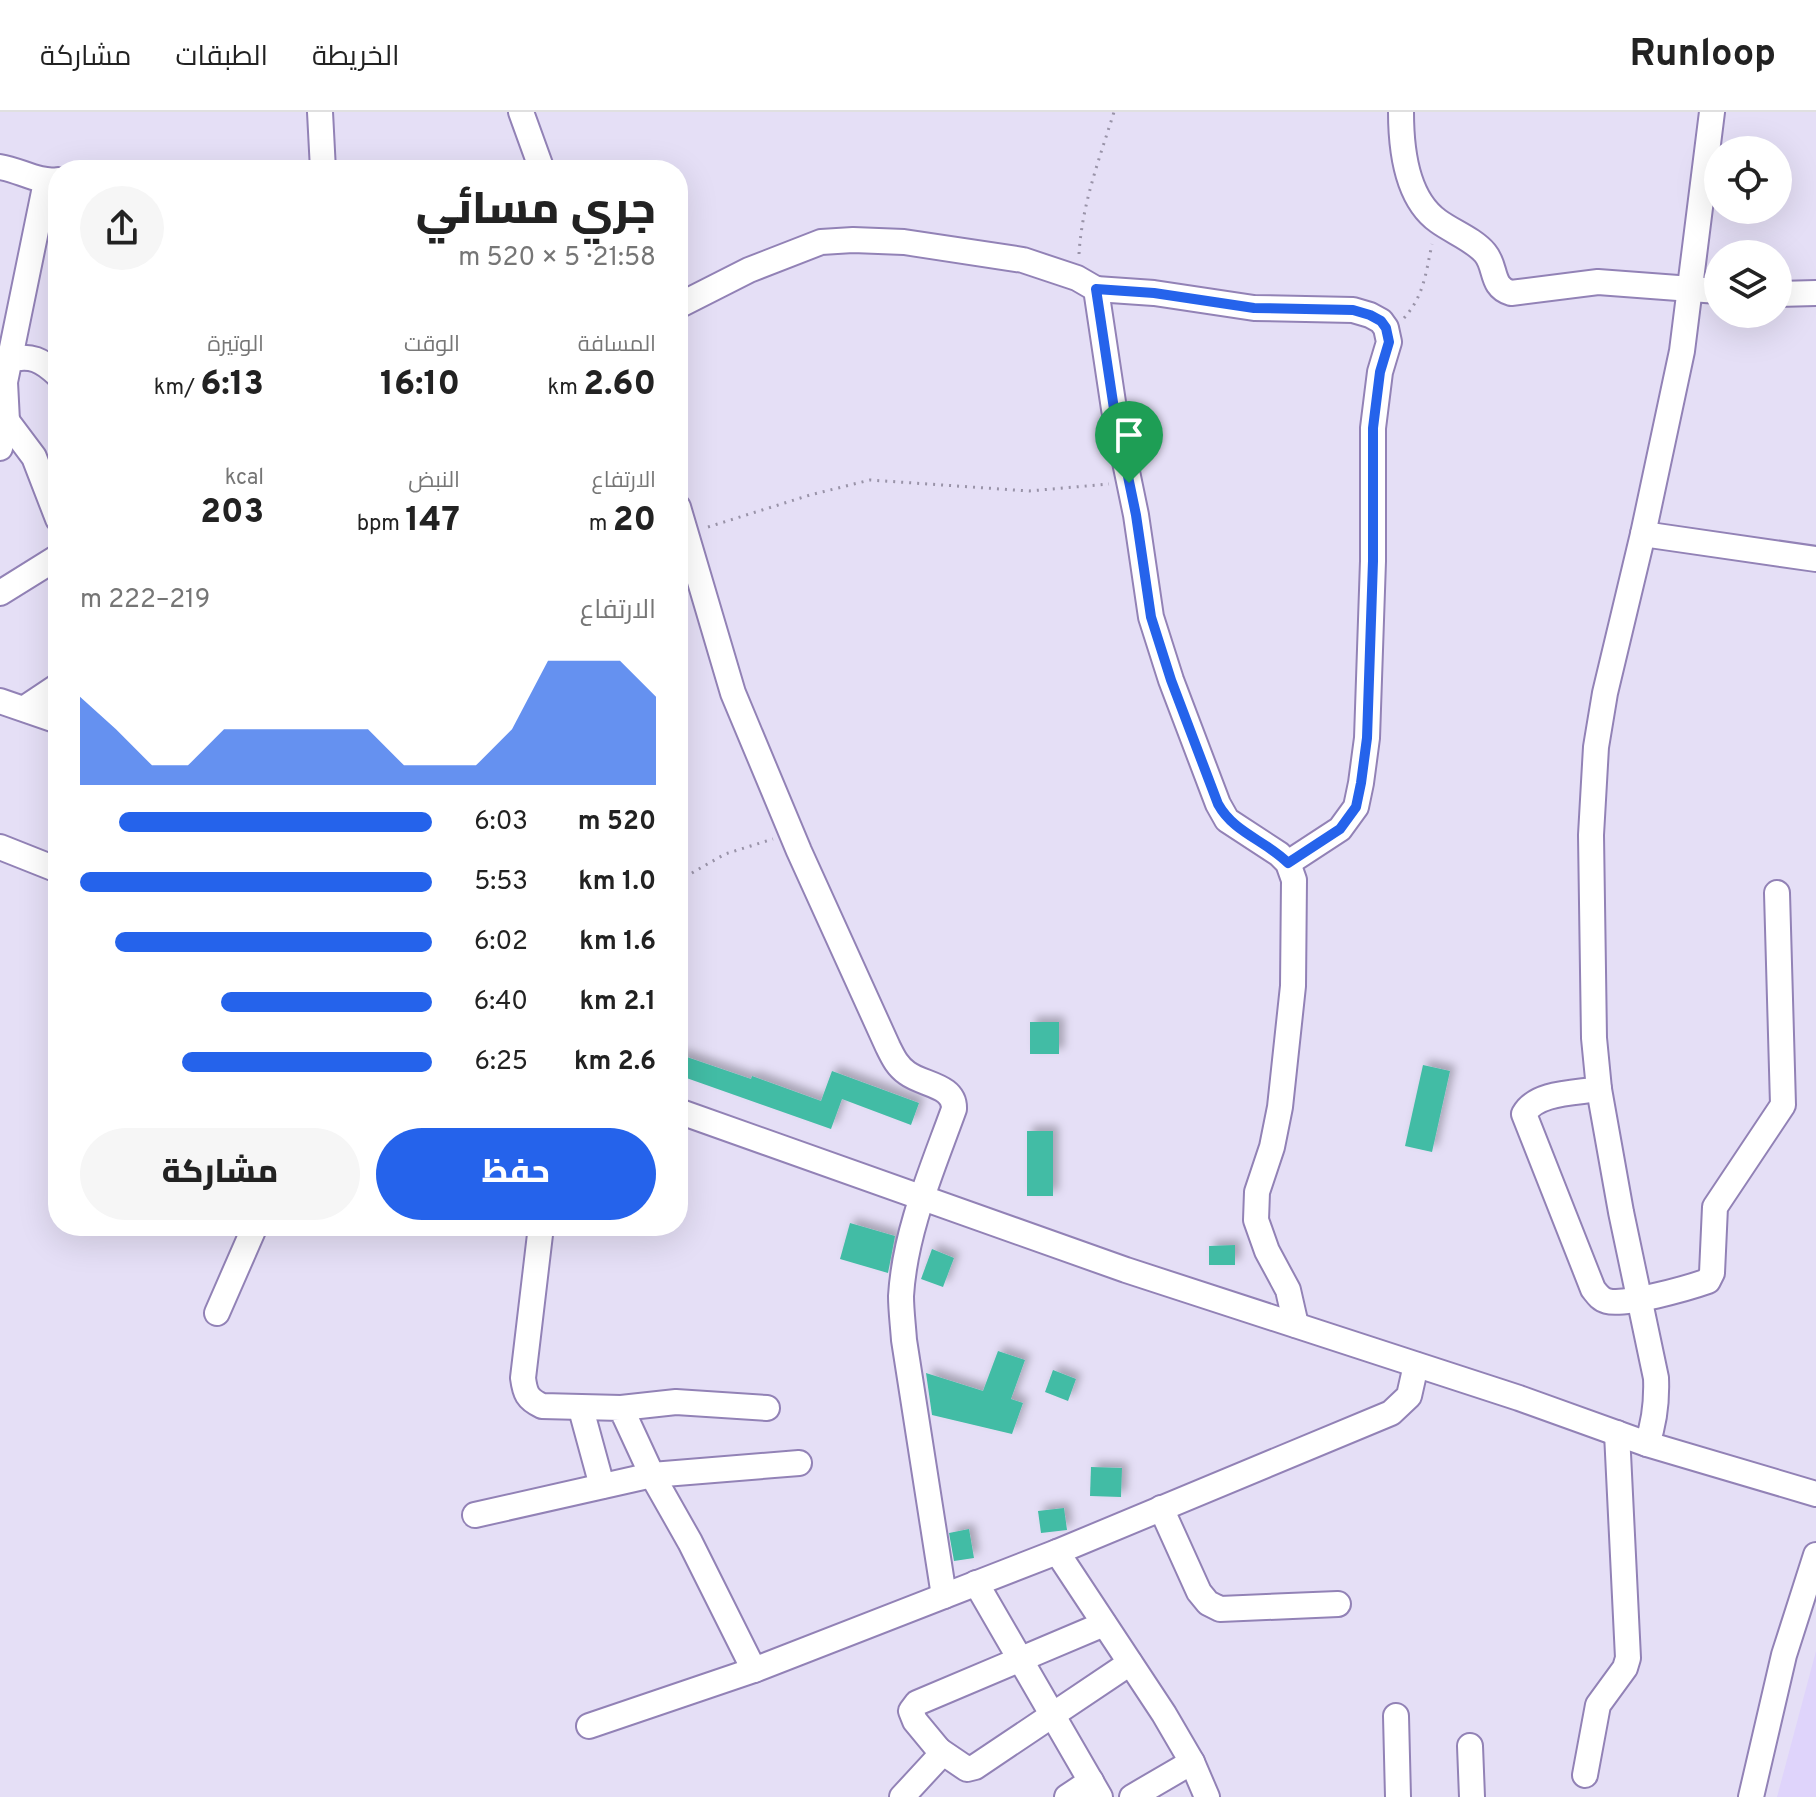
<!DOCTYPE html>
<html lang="ar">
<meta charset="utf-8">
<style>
body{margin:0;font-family:Overpass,Cairo,sans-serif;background:#f6f6f6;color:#222;direction:rtl;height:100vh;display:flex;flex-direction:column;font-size:30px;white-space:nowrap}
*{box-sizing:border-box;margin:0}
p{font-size:26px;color:#767676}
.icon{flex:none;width:44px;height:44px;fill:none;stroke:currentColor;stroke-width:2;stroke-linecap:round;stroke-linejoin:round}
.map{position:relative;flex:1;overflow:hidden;direction:ltr}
.sheet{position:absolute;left:48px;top:48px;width:640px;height:1076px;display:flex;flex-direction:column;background:#fff;border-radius:32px;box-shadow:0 8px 32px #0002;direction:rtl}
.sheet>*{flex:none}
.fabs{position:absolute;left:1704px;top:24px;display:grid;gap:16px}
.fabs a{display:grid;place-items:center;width:88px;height:88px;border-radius:50%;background:#fff;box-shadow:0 8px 32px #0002;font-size:40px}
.pin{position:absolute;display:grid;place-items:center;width:68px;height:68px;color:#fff;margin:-82px -34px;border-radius:50% 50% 50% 0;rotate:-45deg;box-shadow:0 0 8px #0007}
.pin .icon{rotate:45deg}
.round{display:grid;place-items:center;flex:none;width:84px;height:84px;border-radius:42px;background:#f6f6f6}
.head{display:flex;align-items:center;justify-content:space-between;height:136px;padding:0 32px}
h1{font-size:44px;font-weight:800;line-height:60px}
.stats{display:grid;grid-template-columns:repeat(3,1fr);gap:12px;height:136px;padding:8px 32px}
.stats div{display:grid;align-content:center}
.stats b{font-size:34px;font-weight:800}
.stats small{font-size:22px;font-weight:400}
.stats p{font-size:22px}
.chart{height:224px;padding:16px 32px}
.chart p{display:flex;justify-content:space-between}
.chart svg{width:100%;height:144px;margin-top:8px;fill:#2563eb;opacity:.7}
.primary-button{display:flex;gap:16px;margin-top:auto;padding:16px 32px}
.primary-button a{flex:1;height:92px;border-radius:48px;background:#2563eb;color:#fff;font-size:32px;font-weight:800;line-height:92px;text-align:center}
.primary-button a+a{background:#f6f6f6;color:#222}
ul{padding:0 32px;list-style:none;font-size:26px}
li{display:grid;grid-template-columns:128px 96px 1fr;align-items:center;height:60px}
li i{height:20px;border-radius:10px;background:#2563eb}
header{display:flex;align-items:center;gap:48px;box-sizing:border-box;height:112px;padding:0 40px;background:#fff;border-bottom:2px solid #e0e0e0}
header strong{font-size:38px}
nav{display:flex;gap:44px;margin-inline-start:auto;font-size:28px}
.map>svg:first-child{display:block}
</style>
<header>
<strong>Runloop</strong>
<nav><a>الخريطة</a><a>الطبقات</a><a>مشاركة</a></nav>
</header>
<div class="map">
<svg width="1816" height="1685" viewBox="0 0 1816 1685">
<defs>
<filter id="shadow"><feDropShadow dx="5.5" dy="-5.5" stdDeviation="4" flood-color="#0004"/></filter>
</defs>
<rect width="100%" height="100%" fill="#e5dff6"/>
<polygon fill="#dfd4fb" points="1816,1539 1816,1685 1777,1685"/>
<g fill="#42bca5" filter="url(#shadow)">
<rect x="1030" y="910" width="29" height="32"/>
<polygon points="678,942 751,967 752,964 821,989 832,959 919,991 911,1013 842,987 831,1017 678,963"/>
<polygon points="1423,953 1450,959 1432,1040 1405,1034"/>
<rect x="1027" y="1019" width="26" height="65"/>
<polygon points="850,1111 895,1124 888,1161 840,1147"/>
<polygon points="1235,1133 1235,1153 1209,1153 1209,1134"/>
<polygon points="932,1137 954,1146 943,1175 921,1167"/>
<polygon points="998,1239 1025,1248 1011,1287 1023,1291 1012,1322 932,1303 926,1261 983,1279"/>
<polygon points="1053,1258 1076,1267 1068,1289 1045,1280"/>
<polygon points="1091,1355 1122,1356 1121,1385 1090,1384"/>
<polygon points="1064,1396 1067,1418 1041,1421 1038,1399"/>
<polygon points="969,1417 974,1446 954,1449 949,1421"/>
</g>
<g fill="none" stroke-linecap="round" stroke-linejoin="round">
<defs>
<g id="minor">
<polyline points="320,0 323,58"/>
<polyline points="521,0 542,58"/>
<path d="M1401,0C1401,37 1406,86 1438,109C1453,120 1473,127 1485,141C1497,155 1490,175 1511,181L1598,170L1718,179"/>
<path d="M0,55C20,58 38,71 58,68"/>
<polyline points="1096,177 1154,181 1254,196 1353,198 1370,203 1381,209 1386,216 1389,230 1380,260 1373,316 1373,449 1367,626 1361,671 1356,695 1340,717 1288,751"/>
<polyline points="1778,182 1816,181"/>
<polyline points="678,194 749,158 821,130 853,128 904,130 1023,148 1077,166 1096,177 1114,297 1136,403 1151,505 1171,568 1218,692 1227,708 1279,742 1288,751 1294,768 1293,874 1280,995 1272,1035 1257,1080 1256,1108 1267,1139 1288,1178 1296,1213"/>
<path d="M9,248C31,242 42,248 58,263"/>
<polyline points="7,309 34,345 58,407"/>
<polyline points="0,336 7,309 5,270 46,70"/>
<path d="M678,395L733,581L799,739L888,935C893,945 897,954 907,961C923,973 955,973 954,997C932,1058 905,1119 901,1184C901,1198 903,1213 904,1228L944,1484"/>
<polyline points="1643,422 1816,447"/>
<polyline points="0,481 58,445"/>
<polyline points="0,589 58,609"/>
<polyline points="25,596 58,574"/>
<polyline points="0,735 58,758"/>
<path d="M1599,977C1576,981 1536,980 1524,1002L1593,1177C1597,1182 1600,1187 1607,1189C1625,1194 1688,1176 1708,1169L1712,1161L1715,1095L1783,993L1777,781"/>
<polyline points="678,999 1126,1158 1519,1286 1647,1332 1816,1382"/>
<path d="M541,1114L523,1266C525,1281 527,1287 542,1294L621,1296L652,1363L690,1430L754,1558L1057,1440L1391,1301L1409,1284L1416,1253"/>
<polyline points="217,1201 255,1114"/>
<polyline points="621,1296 676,1290 767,1296"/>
<polyline points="581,1297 602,1374"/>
<path d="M1647,1332C1655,1309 1657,1290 1656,1266L1621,1100L1599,977L1594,926L1591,723L1596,635L1605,581L1643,422L1682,239L1712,0"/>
<polyline points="1161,1396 1199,1480 1208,1491 1220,1497 1338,1492"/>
<polyline points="475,1403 652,1363 799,1351"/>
<polyline points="1057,1440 1164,1602 1192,1650 1207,1685"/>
<polyline points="976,1471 1100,1685"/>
<polyline points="1396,1604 1398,1685"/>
<polyline points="589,1614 754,1558"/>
<polyline points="1470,1634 1472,1685"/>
<polyline points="939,1638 967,1657 975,1655 1130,1551"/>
<polyline points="1585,1663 1598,1593 1625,1556 1628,1546 1617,1321"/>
<polyline points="902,1685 938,1646 939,1638 915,1609 911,1599 917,1591 1104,1512"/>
<polyline points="1067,1685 1091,1669"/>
<polyline points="1132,1685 1192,1650"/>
<polyline points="1751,1685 1784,1543 1816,1443"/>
</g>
</defs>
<use href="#minor" stroke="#9282b6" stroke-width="28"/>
<g stroke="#9993a8" stroke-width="3" stroke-dasharray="2 6" stroke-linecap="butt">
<path d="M1079,142C1082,92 1099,48 1114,0"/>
<path d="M1404,206C1424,184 1426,160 1432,132"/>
<polyline points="708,415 810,383 870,368 1029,379 1109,372"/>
<polyline points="678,769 725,742 773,727"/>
</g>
<use href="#minor" stroke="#fff" stroke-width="24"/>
</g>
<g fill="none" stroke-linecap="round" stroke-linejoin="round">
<defs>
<path id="route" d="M1096,177L1154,181L1254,196L1353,198L1370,203L1381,209L1386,216L1389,230L1380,260L1373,316V449L1367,626L1361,671L1356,695L1340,717L1288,751C1265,728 1234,721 1218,692L1171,568L1151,505L1136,403L1114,297Z"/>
</defs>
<use href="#route" stroke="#fff" stroke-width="16"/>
<use href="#route" stroke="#2563eb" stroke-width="10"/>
</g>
</svg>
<div class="fabs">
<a><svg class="icon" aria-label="locate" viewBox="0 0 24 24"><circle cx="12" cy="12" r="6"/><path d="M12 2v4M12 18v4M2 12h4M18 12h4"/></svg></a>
<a><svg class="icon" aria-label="layers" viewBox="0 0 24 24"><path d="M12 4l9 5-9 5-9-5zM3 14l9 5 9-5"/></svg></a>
</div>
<div class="pin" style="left:1129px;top:371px;background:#1e9e55"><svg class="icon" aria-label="arrive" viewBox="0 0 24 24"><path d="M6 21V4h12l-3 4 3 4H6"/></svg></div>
<section class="sheet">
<div class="head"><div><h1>جري مسائي</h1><p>21:58 · 5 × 520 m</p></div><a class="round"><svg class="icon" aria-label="share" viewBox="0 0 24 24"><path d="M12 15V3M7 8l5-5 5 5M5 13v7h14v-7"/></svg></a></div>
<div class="stats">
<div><p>المسافة</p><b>2.60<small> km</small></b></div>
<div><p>الوقت</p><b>16:10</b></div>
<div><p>الوتيرة</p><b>6:13<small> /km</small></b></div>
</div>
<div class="stats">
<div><p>الارتفاع</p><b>20<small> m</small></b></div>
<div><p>النبض</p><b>147<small> bpm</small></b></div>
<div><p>kcal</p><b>203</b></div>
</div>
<div class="chart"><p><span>الارتفاع</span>219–222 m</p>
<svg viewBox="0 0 160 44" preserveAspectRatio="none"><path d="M0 44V17L10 27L20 38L30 38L40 27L50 27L60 27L70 27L80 27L90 38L100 38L110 38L120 27L130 6L140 6L150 6L160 17V44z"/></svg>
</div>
<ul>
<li><b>520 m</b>6:03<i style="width:89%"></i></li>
<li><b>1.0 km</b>5:53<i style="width:100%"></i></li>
<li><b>1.6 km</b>6:02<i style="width:90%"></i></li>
<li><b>2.1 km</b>6:40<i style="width:60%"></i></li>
<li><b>2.6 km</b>6:25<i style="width:71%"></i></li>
</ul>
<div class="primary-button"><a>حفظ</a><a>مشاركة</a></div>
</section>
</div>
